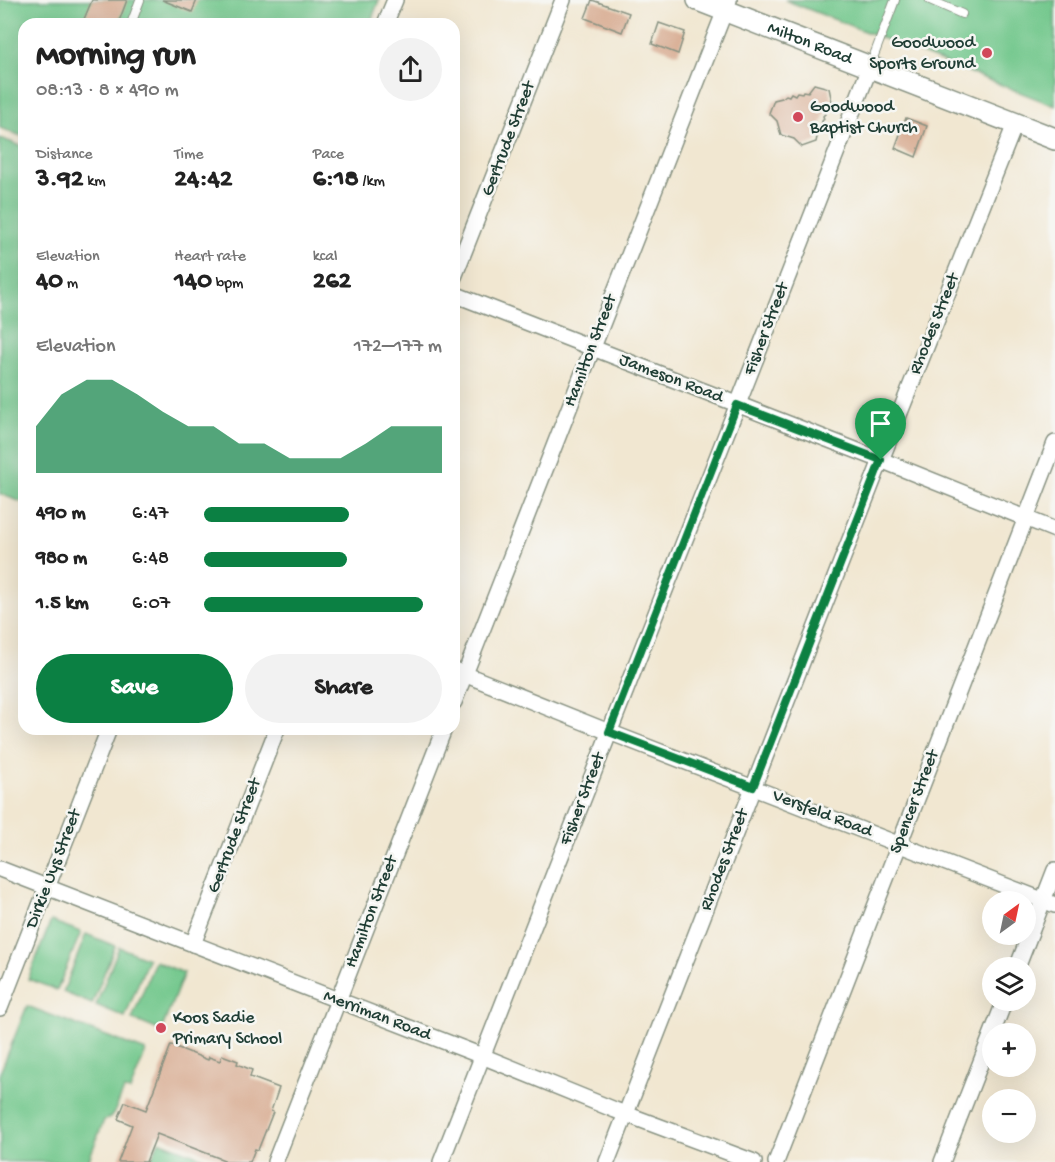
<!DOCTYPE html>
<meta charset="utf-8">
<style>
body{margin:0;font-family:"Gochi Hand",sans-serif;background:#f2f2f2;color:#222;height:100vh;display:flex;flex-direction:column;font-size:22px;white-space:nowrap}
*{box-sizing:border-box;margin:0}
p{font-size:20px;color:#767676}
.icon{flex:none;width:33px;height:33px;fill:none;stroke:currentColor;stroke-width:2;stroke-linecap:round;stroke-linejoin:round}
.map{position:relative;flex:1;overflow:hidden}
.panel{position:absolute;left:18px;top:18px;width:442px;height:717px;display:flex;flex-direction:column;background:#fff;border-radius:18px;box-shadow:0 6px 24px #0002}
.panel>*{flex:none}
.needle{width:39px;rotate:33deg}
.controls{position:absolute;left:982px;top:891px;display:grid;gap:12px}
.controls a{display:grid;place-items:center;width:54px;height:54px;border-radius:50%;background:#fff;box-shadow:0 6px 24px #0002;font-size:30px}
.pin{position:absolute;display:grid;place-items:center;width:51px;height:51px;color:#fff;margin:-62px -26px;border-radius:50% 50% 50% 0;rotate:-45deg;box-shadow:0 0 6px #0007}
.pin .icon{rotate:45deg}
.round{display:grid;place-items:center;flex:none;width:63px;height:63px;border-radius:32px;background:#f2f2f2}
.headline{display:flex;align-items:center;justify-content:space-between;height:102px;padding:0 18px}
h1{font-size:33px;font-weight:700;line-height:45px}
.figures{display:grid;grid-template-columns:repeat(3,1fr);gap:9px;height:102px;padding:6px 18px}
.figures div{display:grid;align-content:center}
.figures b{font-size:26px;font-weight:700}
.figures small{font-size:16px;font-weight:400}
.figures p{font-size:16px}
.chart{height:168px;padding:12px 18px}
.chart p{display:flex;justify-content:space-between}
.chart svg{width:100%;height:108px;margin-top:6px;fill:#0b8043;opacity:.7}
.primary-button{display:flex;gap:12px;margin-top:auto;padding:12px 18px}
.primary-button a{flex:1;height:69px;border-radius:36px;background:#0b8043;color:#fff;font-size:24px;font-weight:700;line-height:69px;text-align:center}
.primary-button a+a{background:#f2f2f2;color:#222}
ul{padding:0 18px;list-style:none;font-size:20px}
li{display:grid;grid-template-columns:96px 72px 1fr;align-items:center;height:45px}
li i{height:15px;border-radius:8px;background:#0b8043}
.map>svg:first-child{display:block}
</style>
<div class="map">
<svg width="1055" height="1162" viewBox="0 0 1055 1162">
<rect width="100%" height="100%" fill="#f6f6f2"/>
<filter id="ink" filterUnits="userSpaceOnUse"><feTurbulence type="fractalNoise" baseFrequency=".0167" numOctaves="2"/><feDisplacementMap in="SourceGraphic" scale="12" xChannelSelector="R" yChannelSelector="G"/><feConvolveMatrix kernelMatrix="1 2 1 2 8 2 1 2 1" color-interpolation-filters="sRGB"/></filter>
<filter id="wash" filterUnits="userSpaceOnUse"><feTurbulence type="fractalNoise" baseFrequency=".008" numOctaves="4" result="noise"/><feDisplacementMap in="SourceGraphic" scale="24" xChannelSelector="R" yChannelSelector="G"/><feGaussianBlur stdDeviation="1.35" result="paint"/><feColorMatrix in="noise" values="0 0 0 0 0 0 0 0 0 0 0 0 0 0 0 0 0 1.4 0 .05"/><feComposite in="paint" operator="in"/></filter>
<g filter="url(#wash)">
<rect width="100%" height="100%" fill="#f1e7d1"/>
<g fill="#72c78c" stroke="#488260" stroke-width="1.5">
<polygon points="0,0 379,0 370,24 24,24 24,137 0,128"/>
<polygon points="785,0 1055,0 1055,106"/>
<polygon points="0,138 24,147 24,503 0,494"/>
<polygon points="51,921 81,932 57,990 28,979"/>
<polygon points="86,934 115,946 92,1004 63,992"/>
<polygon points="119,947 148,959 125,1017 96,1005"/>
<polygon points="155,961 184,973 161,1031 132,1019"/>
<polygon points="27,1006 146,1051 130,1091 124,1090 112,1117 104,1120 88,1162 0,1162 0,1073"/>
<polygon points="159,1141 209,1160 208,1162 150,1162"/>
</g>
<g id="blocks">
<g fill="#d9af95">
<polygon points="92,0 127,0 118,24 82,24"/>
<polygon points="162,0 197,0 192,12"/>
<polygon points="592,0 629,13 622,32 585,18"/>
<polygon points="659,23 685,32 678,54 652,44"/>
<polygon points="814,84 829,88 832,102 825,109 826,113 823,116 824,119 822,121 822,125 820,127 820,131 818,133 816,142 802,147 794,139 781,135 777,121 769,113 774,100 782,98 786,95 789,96 791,93 795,95 797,92 802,93 803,91 808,92"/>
<polygon points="906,118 927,126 916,157 895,148"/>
<polygon points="171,1045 208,1060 209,1057 220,1061 222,1055 238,1061 237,1064 252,1070 250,1077 279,1088 271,1111 273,1112 258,1150 255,1149 250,1162 223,1162 224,1160 157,1134 146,1162 118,1162 132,1125 118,1119 125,1102 146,1110"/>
</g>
</g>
</g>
<g filter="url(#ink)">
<use href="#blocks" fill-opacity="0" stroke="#889282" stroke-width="1.5"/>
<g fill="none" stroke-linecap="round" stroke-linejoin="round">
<defs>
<g id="lane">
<polyline points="930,0 962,14"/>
<polyline points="131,24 140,0"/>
<polyline points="870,66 895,0"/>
</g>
<g id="street">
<polyline points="385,24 395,0"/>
<polyline points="454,277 563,0"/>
<polyline points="454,294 881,460 1055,530"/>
<polyline points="454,670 609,732 1055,905"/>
<polyline points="454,702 729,0"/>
<polyline points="0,869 482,1056 615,1110 754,1162"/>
<polyline points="193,944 277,729"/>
<polyline points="1017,968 1055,870"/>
<polyline points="0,1008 109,729"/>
<polyline points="275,1162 444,729"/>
<polyline points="441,1162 870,67"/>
<polyline points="607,1162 881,460 1015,124"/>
<polyline points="776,1162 1055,443"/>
<polyline points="942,1162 1005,1000"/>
</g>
<g id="secondary">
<path id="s1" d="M698,0L1055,139"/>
</g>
</defs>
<use href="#lane" stroke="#889282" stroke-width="10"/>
<use href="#street" stroke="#889282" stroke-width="18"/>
<use href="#secondary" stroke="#889282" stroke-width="24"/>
<use href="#lane" stroke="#fff" stroke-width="8"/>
<use href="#street" stroke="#fff" stroke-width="15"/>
<use href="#secondary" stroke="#fff" stroke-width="21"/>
</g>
</g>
<g fill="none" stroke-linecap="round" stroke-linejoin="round" filter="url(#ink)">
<defs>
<polygon id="route" points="737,405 881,460 753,787 609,732"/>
</defs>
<use href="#route" stroke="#fff" stroke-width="12"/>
<use href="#route" stroke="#0b8043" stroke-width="8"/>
</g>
<g fill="#d1495b" stroke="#f6f6f2" stroke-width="2">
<circle cx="987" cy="53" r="6"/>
<circle cx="798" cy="117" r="6"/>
<circle cx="161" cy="1028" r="6"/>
</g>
<g text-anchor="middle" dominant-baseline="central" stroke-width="5" stroke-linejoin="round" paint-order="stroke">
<g font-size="18" fill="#1f3d34" stroke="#f6f6f2">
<text stroke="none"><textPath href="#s1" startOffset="120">Milton Road</textPath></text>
<text transform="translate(509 139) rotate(-69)">Gertrude Street</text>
<text transform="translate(935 324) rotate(-68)">Rhodes Street</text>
<text transform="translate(767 329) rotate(-69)">Fisher Street</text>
<text transform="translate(591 351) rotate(-69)">Hamilton Street</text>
<text transform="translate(671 379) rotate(21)">Jameson Road</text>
<text transform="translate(583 799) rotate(-69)">Fisher Street</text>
<text transform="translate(915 802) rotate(-69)">Spencer Street</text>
<text transform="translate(822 814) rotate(21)">Versfeld Road</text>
<text transform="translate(235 836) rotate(-69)">Gertrude Street</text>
<text transform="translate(725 860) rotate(-69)">Rhodes Street</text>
<text transform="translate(54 869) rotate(-69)">Dirkie Uys Street</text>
<text transform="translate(372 912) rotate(-69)">Hamilton Street</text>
<text transform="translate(377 1016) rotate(21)">Merriman Road</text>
</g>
<g font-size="18" fill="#1f3d34" stroke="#f6f6f2" text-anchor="start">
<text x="975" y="43" text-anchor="end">Goodwood<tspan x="975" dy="21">Sports Ground</tspan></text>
<text x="810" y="107">Goodwood<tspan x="810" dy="21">Baptist Church</tspan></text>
<text x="173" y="1018">Koos Sadie<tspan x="173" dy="21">Primary School</tspan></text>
</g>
</g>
</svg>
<div class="controls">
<a><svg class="needle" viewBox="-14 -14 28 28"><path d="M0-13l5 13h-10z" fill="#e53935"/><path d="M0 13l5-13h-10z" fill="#767676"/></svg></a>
<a><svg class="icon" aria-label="layers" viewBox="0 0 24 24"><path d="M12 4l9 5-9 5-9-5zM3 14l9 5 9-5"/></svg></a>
<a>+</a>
<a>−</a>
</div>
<div class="pin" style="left:881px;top:460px;background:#1e9e55"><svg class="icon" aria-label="arrive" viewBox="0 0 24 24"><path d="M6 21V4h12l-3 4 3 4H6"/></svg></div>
<section class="panel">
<div class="headline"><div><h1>Morning run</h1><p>08:13 · 8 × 490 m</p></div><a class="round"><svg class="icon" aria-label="share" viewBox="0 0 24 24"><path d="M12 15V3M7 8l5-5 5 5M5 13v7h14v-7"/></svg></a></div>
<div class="figures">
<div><p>Distance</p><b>3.92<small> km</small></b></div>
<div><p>Time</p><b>24:42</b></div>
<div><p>Pace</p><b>6:18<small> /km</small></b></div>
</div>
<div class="figures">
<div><p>Elevation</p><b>40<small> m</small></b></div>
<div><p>Heart rate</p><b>140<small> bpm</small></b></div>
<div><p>kcal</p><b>262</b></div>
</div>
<div class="chart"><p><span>Elevation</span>172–177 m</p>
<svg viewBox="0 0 160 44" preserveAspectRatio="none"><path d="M0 44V25L10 12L20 6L30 6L40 12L50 19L60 25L70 25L80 32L90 32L100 38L110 38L120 38L130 32L140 25L150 25L160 25V44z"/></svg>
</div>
<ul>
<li><b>490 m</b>6:47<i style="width:61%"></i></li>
<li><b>980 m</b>6:48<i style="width:60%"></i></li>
<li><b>1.5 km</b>6:07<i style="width:92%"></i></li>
</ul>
<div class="primary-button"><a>Save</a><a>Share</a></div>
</section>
</div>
